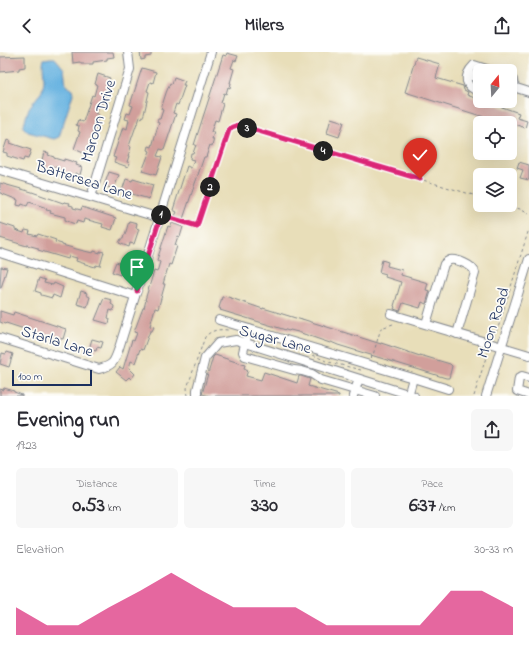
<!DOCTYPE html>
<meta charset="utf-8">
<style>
body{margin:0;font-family:"Indie Flower",sans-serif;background:#f7f7f7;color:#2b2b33;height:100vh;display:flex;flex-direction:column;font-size:15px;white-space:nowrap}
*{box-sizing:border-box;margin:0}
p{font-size:13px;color:#7c7c81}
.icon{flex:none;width:22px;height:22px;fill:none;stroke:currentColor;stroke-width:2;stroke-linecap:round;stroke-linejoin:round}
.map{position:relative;height:344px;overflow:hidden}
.details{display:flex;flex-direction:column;background:#fff;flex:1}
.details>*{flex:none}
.needle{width:26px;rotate:18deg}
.buttons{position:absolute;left:473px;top:12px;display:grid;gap:8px}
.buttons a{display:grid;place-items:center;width:44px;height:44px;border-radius:6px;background:#fff;box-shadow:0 4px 16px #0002;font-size:20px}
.scale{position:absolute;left:12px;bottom:10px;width:80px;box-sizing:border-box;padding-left:4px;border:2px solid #1b2f5e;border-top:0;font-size:11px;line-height:14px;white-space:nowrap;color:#1b2f5e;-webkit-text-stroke:3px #fdfcf7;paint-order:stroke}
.pin{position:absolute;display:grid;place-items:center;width:34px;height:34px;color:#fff;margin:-41px -17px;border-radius:50% 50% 50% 0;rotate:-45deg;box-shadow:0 0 4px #0007}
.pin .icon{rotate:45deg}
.km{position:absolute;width:20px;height:20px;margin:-10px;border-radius:50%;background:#222;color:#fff;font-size:11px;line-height:20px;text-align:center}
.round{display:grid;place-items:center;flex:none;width:42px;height:42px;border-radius:6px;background:#f7f7f7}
.overview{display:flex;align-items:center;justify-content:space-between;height:68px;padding:0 16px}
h1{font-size:22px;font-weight:800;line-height:30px}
.figures{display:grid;grid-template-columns:repeat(3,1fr);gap:6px;height:68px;padding:4px 16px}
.figures div{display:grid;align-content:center;border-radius:6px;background:#f7f7f7;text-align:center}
.figures b{font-size:20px;font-weight:800}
.figures small{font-size:11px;font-weight:400}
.figures p{font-size:11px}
.chart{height:112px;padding:8px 16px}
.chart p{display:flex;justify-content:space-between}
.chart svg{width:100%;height:72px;margin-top:4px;fill:#db2777;opacity:.7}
header{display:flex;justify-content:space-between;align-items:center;height:52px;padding:0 16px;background:#fff;font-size:18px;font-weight:800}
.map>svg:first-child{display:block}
</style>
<header><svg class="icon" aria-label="back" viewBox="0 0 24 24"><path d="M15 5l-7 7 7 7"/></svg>Milers<svg class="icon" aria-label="share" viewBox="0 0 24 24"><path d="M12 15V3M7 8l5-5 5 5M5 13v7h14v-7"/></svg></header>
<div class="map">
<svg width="529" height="344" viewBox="0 0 529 344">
<rect width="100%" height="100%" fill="#fdfcf7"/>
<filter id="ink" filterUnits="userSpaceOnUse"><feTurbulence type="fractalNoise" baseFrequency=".025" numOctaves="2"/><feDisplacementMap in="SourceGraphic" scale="8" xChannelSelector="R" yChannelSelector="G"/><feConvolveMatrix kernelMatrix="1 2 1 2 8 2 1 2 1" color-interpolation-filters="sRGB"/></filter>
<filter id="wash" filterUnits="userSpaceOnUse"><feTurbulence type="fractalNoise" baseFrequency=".012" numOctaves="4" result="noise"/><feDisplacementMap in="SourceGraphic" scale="16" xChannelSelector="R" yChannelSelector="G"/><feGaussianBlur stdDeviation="0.9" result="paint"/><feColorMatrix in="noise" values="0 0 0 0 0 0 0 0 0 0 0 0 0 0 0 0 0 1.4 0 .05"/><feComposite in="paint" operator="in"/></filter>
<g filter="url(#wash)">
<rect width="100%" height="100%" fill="#e8deb9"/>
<polygon fill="#69b4e1" stroke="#4272a0" points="50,6 55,6 64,17 66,33 72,36 73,42 59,85 54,87 28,80 23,75 29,56 42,39 44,29 43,11 44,7"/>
<g id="blocks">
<g fill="#d19f9b">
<polygon points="72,0 113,0 114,5 107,6 107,8 93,10 93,12 81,12 80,10 73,11"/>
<polygon points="140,0 151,0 151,4 145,5 145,7 141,8"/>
<polygon points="227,1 238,4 236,9 234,8 231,16 234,17 230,31 231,31 230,36 228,35 226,42 224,41 221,51 223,52 218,69 215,68 211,80 214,80 212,87 214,87 212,94 210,93 206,105 204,105 183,167 175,164 177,160 173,158 187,114 191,116 194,108 190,107 191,101 193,101 196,93 194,93 223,3 226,4"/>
<polygon points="25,4 25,15 19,16 19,18 0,20 0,5"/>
<polygon points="416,5 440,12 436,26 463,34 464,38 468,40 467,43 480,48 480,49 485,49 519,61 517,66 527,69 525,76 514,72 510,82 510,71 503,71 405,40"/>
<polygon points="142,16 156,20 153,31 150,30 147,39 149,40 144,62 142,66 140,65 138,71 137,71 129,94 131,95 128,104 129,104 127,110 130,111 128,115 114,110 116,106 113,105 123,75 127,77 129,68 125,67 127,61 130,62 133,54 130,53"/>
<polygon points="98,22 110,26 102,52 98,51 95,61 99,63 86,102 74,97 80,80 78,79 79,74 76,73 78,68 83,70 92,43 94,44 97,33 95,32"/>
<polygon points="174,25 185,29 183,33 185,33 178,53 176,52 173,61 176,62 164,98 160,97 157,104 162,105 156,123 142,119 150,99 148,98 149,94 152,95 157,77 159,71 157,70 158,67 160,67 163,58 161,57 166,41 170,31 172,32"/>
<polygon points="331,66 344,70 339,85 327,81"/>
<polygon points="7,88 11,89 10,91 31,98 28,107 24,106 23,109 7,104 7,101 3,100"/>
<polygon points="44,100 49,101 48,103 54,105 54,106 64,109 64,107 77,111 76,113 82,115 80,123 75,121 74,125 58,120 59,116 51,114 50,118 44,116 45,113 41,112"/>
<polygon points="519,110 529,113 529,128 520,126 523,118 517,116"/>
<polygon points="109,120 119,123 114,137 104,134"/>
<polygon points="126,127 132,129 133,127 153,133 149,147 122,139"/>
<polygon points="0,131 32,140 63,151 64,150 70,151 69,153 73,154 73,156 81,158 82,155 116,166 112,178 102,175 103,172 84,167 83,171 77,169 76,172 72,171 65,168 65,165 50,161 51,159 46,158 47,156 29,150 27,154 22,152 21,154 17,153 18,148 0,141"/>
<polygon points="129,169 137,171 136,176 139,177 134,192 130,191 129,195 119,191 121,187 123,187 124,183 125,183"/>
<polygon points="0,171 15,176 15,178 24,181 25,178 30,179 29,182 37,184 38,182 56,188 55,190 62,192 62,193 80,198 93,201 94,199 100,201 100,199 104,200 100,214 96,213 95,215 76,209 77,206 69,204 68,207 38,198 38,196 27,193 27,194 0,186"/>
<polygon points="172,171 183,175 180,185 178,184 175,193 177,194 171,213 169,212 163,232 165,232 158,257 155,256 150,274 154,275 152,279 150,279 143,298 140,297 135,311 131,309 129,316 135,322 131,327 129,325 126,328 116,320 120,315 123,317 132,288 134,289 137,281 134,280 143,256 144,256 146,248 145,248 154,219 157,220 160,210 157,208 168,174 170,175"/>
<polygon points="382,208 388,210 387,214 402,218 401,223 428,231 426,238 430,239 426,252 422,250 420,256 403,251 400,259 394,257 395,255 394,254 401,230 385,225 386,222 379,220"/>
<polygon points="116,210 127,214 125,220 121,218 120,223 112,220"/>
<polygon points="1,215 7,216 1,236 0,236"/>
<polygon points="39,226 45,228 44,231 53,233 54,231 63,235 60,246 53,243 52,246 45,244 41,243 41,241 35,239"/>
<polygon points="81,239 87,241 86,243 90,245 87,255 77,252"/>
<polygon points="225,244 263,257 263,256 302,268 302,267 381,292 381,291 420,304 420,303 450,312 452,314 449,326 446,326 338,293 331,290 330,291 298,280 290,278 289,279 220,258 221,257 219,256 222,245 224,245"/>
<polygon points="104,246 112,248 111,252 114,254 113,259 110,258 108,266 110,267 109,272 95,268"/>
<polygon points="0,259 13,263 14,260 66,277 63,287 59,286 58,288 6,271 5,272 0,270"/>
<polygon points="92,287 103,290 101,296 97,295 96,299 89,297"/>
<polygon points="7,300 13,302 9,315 0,312 2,301 6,302"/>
<polygon points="215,303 245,313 244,316 248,318 246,324 261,328 264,320 297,331 299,324 301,324 310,327 308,334 339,343 339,344 210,344 202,342 213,305"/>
<polygon points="4,336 14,339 14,340 22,343 22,344 0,344 0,337 3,338"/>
</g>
</g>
</g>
<g filter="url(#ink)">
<use href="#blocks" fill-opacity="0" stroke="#82868c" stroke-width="1"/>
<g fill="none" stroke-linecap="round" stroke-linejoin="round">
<defs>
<g id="minor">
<polyline points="468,23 480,26"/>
<polyline points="510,25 513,28 514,35 510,42"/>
<polyline points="510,34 529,40"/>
<path d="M480,40C465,35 462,25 474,13L493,19"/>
<polyline points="0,118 160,166"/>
<polyline points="91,145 130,17 128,0"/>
<polyline points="0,201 135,244"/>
<polyline points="391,262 529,303"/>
<polyline points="219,268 413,326"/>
<path d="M426,272L444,212C446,210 447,209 450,208C456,207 474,213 475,221L457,282"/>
<polyline points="249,277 243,300 245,304 294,318 302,319 312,322 321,328 375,344"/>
<path d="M0,286L99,317C114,313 114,310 119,296L211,0"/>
<polyline points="529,326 522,324 519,326 517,339 529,343"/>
<polyline points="197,344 197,338 205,306 218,291 236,288 414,344"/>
<polyline points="353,344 359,327"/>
<polyline points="408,344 413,326 448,337"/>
<polyline points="486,344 529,207"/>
</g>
</defs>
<use href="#minor" stroke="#82868c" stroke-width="10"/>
<g stroke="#82868c" stroke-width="1" stroke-dasharray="3 3" stroke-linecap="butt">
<polyline points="506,153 520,157 529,162"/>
<polyline points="168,165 197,174 229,78 232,75 238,73 480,145"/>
<polyline points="493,285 498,276 529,177"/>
<polyline points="313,303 326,309"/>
<polyline points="370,306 373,303 381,276 393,272"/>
<polyline points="329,310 361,318"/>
<path d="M188,344L187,336L205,285C211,278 218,277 228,278"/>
<polyline points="474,344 488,299"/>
</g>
<use href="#minor" stroke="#fff" stroke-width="8"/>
</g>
</g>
<g fill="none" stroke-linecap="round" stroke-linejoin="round" filter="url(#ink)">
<defs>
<polyline id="route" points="137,239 161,163 197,174 229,78 232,75 238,73 420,127"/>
</defs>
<use href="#route" stroke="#fff" stroke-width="8"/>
<use href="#route" stroke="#db2777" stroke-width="5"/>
</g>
<g text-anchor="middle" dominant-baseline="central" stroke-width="3.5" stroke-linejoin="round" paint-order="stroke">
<g font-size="16" fill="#1b2f5e" stroke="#fdfcf7">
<text transform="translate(99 69) rotate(-73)">Maroon Drive</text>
<text transform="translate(84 129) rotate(17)">Battersea Lane</text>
<text transform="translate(494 271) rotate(-72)">Moon Road</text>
<text transform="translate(275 288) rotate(15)">Sugar Lane</text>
<text transform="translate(57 290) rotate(17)">Starla Lane</text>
</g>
</g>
</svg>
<div class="buttons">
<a><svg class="needle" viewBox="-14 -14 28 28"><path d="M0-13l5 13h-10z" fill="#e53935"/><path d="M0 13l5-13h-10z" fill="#7c7c81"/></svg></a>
<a><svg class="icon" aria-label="locate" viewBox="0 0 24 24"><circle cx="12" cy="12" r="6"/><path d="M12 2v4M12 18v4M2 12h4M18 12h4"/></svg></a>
<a><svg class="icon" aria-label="layers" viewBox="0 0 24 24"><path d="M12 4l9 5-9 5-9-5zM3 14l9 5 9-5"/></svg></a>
</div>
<div class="scale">100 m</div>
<div class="pin" style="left:137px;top:239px;background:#1e9e55"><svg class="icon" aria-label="arrive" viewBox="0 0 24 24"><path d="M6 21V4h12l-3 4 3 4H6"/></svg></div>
<div class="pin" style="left:420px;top:127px;background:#d93025"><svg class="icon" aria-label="check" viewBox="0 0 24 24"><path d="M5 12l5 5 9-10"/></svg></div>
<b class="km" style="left:161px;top:163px">1</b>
<b class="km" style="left:210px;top:135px">2</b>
<b class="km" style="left:247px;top:76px">3</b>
<b class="km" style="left:323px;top:99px">4</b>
</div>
<section class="details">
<div class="overview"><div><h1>Evening run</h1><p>19:23</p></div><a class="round"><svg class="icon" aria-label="share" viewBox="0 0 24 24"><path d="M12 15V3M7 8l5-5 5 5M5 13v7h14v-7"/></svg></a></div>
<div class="figures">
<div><p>Distance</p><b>0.53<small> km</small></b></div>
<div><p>Time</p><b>3:30</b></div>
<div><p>Pace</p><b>6:37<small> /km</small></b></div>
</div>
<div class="chart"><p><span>Elevation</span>30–33 m</p>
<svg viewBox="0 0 160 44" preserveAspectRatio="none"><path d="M0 44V27L10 38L20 38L30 27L40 17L50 6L60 17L70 27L80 27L90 27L100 38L110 38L120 38L130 38L140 17L150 17L160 27V44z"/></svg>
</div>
</section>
